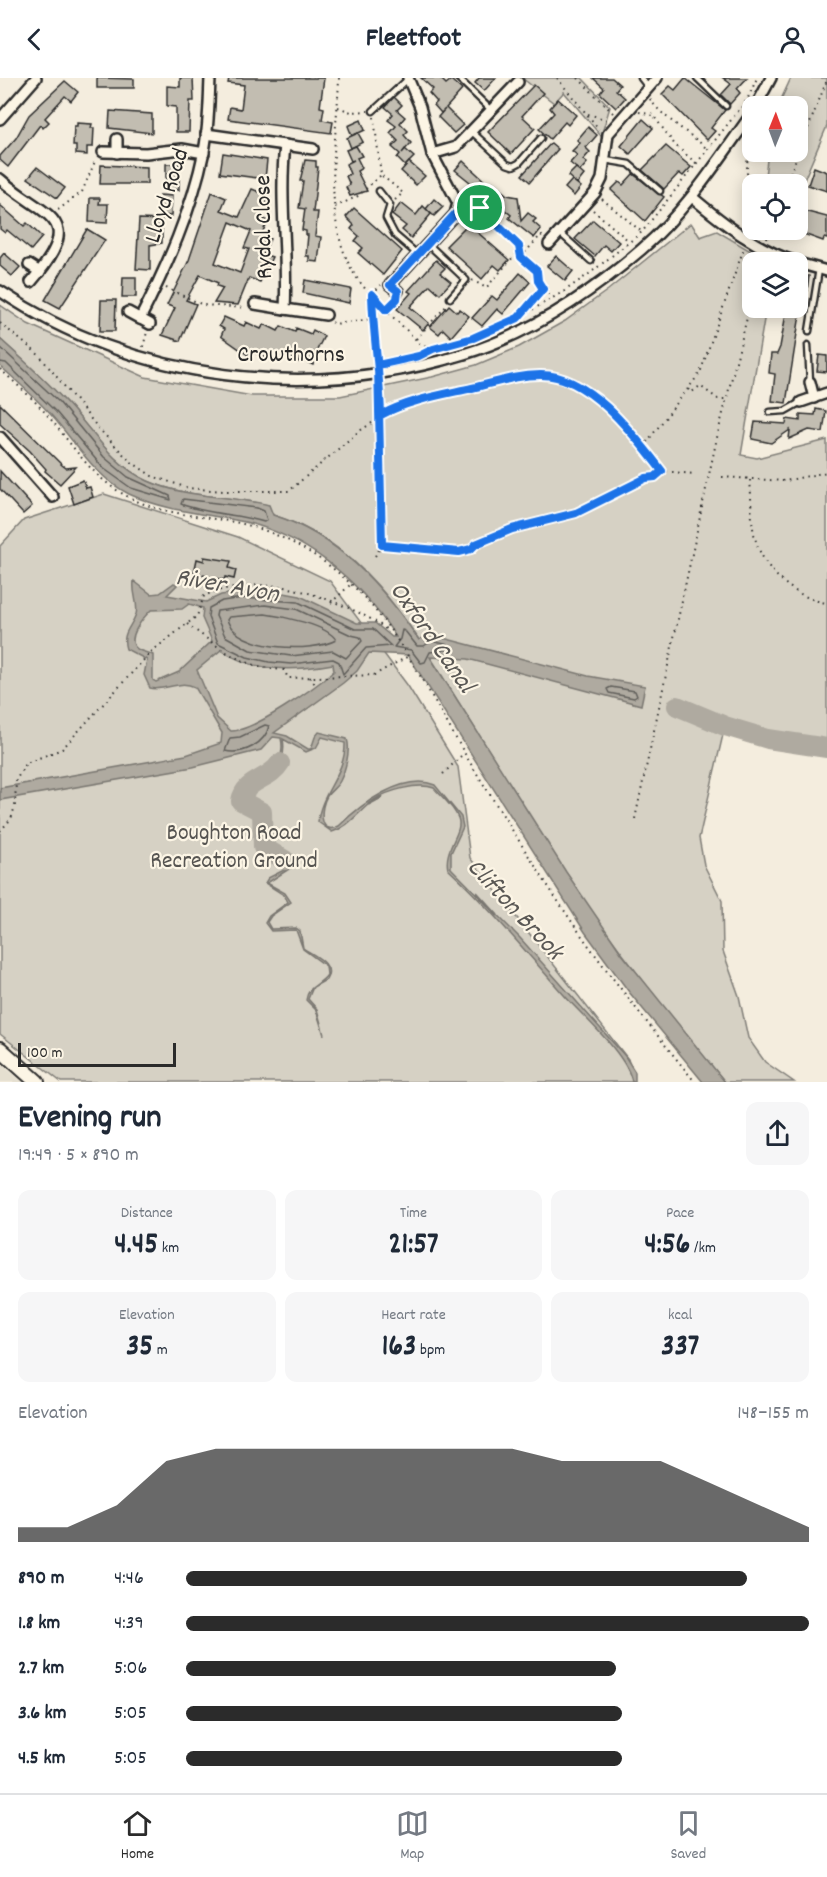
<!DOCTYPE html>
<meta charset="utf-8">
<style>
body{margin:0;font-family:Dekko,sans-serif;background:#f6f6f7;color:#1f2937;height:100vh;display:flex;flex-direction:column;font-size:22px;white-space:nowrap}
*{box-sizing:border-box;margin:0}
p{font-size:20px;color:#747a83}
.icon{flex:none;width:33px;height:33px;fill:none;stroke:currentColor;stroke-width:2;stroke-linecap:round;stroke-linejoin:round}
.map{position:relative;height:1004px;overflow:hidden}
.details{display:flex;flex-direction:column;background:#fff;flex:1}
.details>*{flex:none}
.needle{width:39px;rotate:1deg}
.buttons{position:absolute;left:742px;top:18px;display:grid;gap:12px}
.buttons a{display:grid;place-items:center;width:66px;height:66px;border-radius:12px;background:#fff;box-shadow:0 3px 15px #0003;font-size:30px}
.scale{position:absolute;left:18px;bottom:15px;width:158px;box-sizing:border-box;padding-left:6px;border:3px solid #2b2b2b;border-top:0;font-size:16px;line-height:21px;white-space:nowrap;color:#2b2b2b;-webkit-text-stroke:4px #fcf5e5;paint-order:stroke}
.pin{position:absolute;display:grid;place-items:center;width:51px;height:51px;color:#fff;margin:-26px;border:3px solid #fff;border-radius:50%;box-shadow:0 2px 6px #0007}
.round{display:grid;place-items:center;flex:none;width:63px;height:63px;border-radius:12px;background:#f6f6f7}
.head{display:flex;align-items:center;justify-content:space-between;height:102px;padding:0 18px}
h1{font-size:33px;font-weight:700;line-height:45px}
.metrics{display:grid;grid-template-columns:repeat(3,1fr);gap:9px;height:102px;padding:6px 18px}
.metrics div{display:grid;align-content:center;border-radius:12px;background:#f6f6f7;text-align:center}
.metrics b{font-size:30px;font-weight:700}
.metrics small{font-size:16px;font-weight:400}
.metrics p{font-size:16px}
.chart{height:168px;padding:12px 18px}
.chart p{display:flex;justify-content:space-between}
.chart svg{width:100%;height:108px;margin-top:6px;fill:#2b2b2b;opacity:.7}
ul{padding:0 18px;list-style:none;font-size:20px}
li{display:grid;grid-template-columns:96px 72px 1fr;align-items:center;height:45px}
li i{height:15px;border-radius:8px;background:#2b2b2b}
header{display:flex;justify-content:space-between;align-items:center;height:78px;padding:0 18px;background:#fff;font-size:27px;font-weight:700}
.menu{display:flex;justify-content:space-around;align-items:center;height:84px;border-top:2px solid #e0e1e3;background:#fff;font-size:16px;color:#747a83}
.menu a{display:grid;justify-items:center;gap:3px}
.menu .active{color:#2b2b2b}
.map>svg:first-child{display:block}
</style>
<header><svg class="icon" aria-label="back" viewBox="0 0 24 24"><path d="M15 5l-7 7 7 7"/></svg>Fleetfoot<svg class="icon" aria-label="person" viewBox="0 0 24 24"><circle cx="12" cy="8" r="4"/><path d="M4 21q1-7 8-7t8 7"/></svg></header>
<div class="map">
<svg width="827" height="1004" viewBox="0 0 827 1004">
<rect width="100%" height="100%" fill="#f4edde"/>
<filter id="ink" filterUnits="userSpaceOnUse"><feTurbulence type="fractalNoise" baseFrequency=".0167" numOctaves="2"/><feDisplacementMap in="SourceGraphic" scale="12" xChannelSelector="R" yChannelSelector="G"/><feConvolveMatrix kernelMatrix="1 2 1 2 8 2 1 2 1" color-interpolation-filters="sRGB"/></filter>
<g filter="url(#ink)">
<polygon fill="#e5dfd0" points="0,985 22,1004 0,1004"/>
<g fill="#d6d1c4" stroke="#807e78" stroke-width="1.5">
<polygon points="522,0 582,0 610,29 601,58 564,14 554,25"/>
<polygon points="791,0 827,0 827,48 798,116 798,106 764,106 768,74 798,74 798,28 778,28"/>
<path d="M691,145L700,159L717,153L769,184H753V230H766L741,377L757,380L827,362V670L768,661L725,648L699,760L704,787L722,823L723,873L739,918L748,960L765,984L794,1004H725C669,937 614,869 566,795C533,744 501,692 469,641C419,562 370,466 273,437L268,427C228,417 186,420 148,403C110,386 91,349 63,321C44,300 21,280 0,261V227L28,246L145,299L252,318H340L432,299L476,287L519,269L565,243L608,212Z"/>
<polygon points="104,416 238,459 330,503 408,608 458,689 470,780 628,981 634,1004 61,1004 0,956 0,468 24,442"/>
</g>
<path fill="#afaaa0" stroke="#7a7771" stroke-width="1.5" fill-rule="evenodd" d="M0,261C21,280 44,300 63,321C91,349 110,386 148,403C186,420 228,417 269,427L273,437C337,457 383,508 419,562L428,556L588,598L645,608L641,627L468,581L430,579L566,794L622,876L725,1004H703L629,914L585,854L408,577L369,575L357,593L343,605L274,655L287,658L308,671H311L315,659L319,654L347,661C351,672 345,693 340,703C337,709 331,712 327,718C320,729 318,759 339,748C360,727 403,694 435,707L461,739L463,749L451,775V790L520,860L625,978L635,994V1004H632C627,976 583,939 564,917C526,874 490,830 448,791C443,771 464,754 458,740C454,729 442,719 434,710C418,704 387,713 374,722C359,733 349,749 332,754L318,744C320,715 346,696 345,665L322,659L316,670L306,674L283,661C288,689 269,698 247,710L243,723L263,733C261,775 260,759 289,784V791L267,805L285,815L291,824L271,838L267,844L271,851L296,850L300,853L303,870C315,878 336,886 326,902L313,909L308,921L317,931L324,957L316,932L306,922C308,907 319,908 327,897L326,888L303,871L296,852L271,853L265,845L269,838L288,824L284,817L265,805L268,800L286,791V784C257,762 260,774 260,734L242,725L245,709C266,698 287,687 281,660L273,659L261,672L193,689L0,722V710L186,677L221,665L222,655L195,609C178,601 166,614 150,610L144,597L147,582L126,571C121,555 131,550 136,536C139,526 132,516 134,503L151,516L160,515L174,505L177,507L167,517L206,524L221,517L243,514L284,515L300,518L357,545H375L392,559H396C358,500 302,453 230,441C195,435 161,431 129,416C95,399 77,366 52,338C36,320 18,304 0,288ZM189,526L203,530L202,540L212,563L179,594L156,604L153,602V577C148,575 143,574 139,572C123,563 143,540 151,532L182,531ZM221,572C254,595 295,593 333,586L334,593C317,608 253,654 231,653L217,640L197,592Z"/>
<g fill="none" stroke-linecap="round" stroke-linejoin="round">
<g stroke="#605e5a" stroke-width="1.5">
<polyline points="0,269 59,324 104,379 128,399 170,418 171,422 131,410 103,390 56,334 6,285 0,284"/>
<path d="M183,421L257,430L264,433L267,442L264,444C236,436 206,436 181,426Z"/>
<polygon points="243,520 298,524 355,551 373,551 391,568 366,570 343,596 339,584 333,581 291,586 269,584 247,579 218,565 208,539 209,530 222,523"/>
<polygon points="265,527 296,531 351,557 360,559 362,563 346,580 333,573 291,578 250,572 225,558 216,538 217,533"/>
<path d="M265,536C281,538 328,547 336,562C312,575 238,573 227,542L229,539Z"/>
<polygon points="402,552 405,553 417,568 424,568 431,563 449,567 451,571 430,574 425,584 421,585 411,572 394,569 400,561"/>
<polygon points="611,609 635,613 637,618 634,620 609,615 607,611"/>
<path d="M265,647L269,648C265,666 243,677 225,673L230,660L240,659Z"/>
</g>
<g stroke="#7a7771" stroke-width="3">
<polyline points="369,726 382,719"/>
<polyline points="477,815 497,837"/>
</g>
<g stroke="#afaaa0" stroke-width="20">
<polyline points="677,628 725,648 768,661 827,670"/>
<path d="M280,685C270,702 245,701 241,723L262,734L263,769L285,782"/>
</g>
</g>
<g fill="#c2bdb1" stroke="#2b2b2b" stroke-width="1.5" fill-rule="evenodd">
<polygon points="97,0 134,1 134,10 97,10"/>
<polygon points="180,0 193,0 194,23 190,23 189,54 176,54 176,29 167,28 167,8 180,9"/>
<polygon points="229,0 324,0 320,29 324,30 322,42 333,44 331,55 228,41 230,29 241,31 244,7 228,5"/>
<polygon points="421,0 440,0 446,6 451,2 462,12 446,30 463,47 454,55 438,39 445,31 441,35 434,27 437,24 429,15 433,11"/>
<polygon points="479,0 496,0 484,13 475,5"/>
<polygon points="593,0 612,0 620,7 616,12 625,20 616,30 600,15 604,10"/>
<polygon points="685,0 725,32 711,50 715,53 707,62 662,16 670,8 675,12"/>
<polygon points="723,0 747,0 737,11 740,15 730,26 721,17 731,6"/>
<polygon points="65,3 78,14 71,23 65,18 45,40 49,44 43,50 40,47 8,89 0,82 0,78 16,60 29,37"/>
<polygon points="534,7 543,15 522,38 535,50 511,76 488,54"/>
<polygon points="394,19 402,27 397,32 405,39 400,45 408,53 404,57 411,65 402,75 405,71 414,79 405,88 397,80 400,76 392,69 398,63 390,55 396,48 388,42 393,36 385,29"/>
<polygon points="558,21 576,37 568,47 565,44 550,61 539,51 554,35 550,30"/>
<polygon points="110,33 152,36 152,55 109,50"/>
<polygon points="643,41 653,50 630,76 621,68"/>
<polygon points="361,42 365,52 352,58 348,48"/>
<polygon points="77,45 92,46 91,50 94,50 93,69 87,69 87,77 76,76 76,68 73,68 74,48 77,48"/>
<polygon points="588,49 597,57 586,70 584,68 590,74 583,82 587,85 580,93 570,85 577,77 572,73 580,65 577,62"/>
<polygon points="358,55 363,64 351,70 347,60"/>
<polygon points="551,65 558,71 530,104 522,97"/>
<polygon points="356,68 362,78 357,80 362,90 357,93 367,113 350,118 346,109 350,107 346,98 350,96 346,86 354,82 351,83 346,72"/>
<polygon points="666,68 691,89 683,98 679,95 664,111 642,92"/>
<polygon points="223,75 267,82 265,101 220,95"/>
<polygon points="305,82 316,83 316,89 318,89 313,134 318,134 315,158 321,159 318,184 309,183 309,178 306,178 308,157 306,157 306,153 302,152 305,131 299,130 303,103 300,103"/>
<polygon points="463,83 489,107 492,104 507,117 518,119 521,143 528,135 536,141 533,144 541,151 534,160 509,140 511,137 455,92"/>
<polygon points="409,84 425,98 416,107 401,93"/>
<polygon points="166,86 180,86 179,100 177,100 179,101 179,112 166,112"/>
<polygon points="101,87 147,89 147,106 100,106"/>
<polygon points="37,89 65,110 57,120 28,100"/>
<polygon points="814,89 827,94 827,113 808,107"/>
<polygon points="576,90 584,97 577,106 568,98"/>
<polygon points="633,96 664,119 645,143 611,112 619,104 623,107"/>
<polygon points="572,102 581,109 574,118 565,110"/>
<path d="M252,111L269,118L260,139L268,143L261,157L270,161L263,176L272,179L260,204L249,200L238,227L214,225L223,210L217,208L218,205L200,197L186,222L196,226L180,263L162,257L175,230L167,227L189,182L212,114L226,120L221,132L239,139ZM230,144L251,153L244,170L249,171L240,195L215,185Z"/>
<polygon points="160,117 172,118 171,138 159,137"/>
<polygon points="90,120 100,120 99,126 108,126 107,145 89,144"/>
<polygon points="434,121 443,129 434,138 426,131"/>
<polygon points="401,125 416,137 423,128 431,136 411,160 402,152 406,148 392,137"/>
<polygon points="0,127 24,148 27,145 42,159 31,172 7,152 5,155 0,151"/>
<polygon points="354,130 402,173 383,197 358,175 363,170 355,163 359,158 351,151 354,147 346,139"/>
<polygon points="800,132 827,139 827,161 824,160 823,163 798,154"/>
<polygon points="139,141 162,142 162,165 150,167 150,192 136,191"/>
<polygon points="593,142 619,164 611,173 604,167 595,178 575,161"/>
<polygon points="468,146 509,182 500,192 494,187 482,201 446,168"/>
<polygon points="87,151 105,162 60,230 45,222"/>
<polygon points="4,175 20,189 12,198 0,188 0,180"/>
<polygon points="556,178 573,193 565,203 547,188"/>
<polygon points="436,182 445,190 440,195 451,204 440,216 430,207 410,229 429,245 423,252 397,231 411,215 408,213"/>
<polygon points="520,195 530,204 503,236 497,231 482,248 472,240 492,218 497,222"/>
<polygon points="798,196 809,198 807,213 798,212"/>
<polygon points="123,199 136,199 136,219 122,219"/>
<polygon points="305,202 351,211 349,225 303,215"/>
<polygon points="101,222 116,222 115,253 100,253"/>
<polygon points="449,227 457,234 460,231 469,238 451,259 443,251 439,256 430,249"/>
<polygon points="787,230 801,230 786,325 772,323 775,296 769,295 771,276 777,276 780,269"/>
<polygon points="224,239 244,248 246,244 261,251 264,246 278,253 281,248 295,254 296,250 311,256 313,252 324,258 314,278 317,280 313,287 300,281 299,284 284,276 281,282 268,275 265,280 250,272 248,277 221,258 224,251 219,248"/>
<polygon points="819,277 827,278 827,294 817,293"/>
<polygon points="0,326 62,387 66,390 76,389 60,406 45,393 46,391 30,373 0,346"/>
<polygon points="816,331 826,333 823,354 809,352 789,361 790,352 771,365 752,361 755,344 786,346 787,341 800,343 800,336 815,337"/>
<polygon points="0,393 32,428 23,436 0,411"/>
<polygon points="83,402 86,410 90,409 93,419 74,426 68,408"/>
<polygon points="204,479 231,483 229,490 236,492 234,501 225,499 224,502 194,495 197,481 204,483"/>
</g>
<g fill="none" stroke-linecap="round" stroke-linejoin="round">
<defs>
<g id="lane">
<polyline points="458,0 491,32"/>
<polyline points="641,0 648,9"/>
<polyline points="697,0 726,28"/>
<polyline points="373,33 408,1"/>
<polyline points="471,53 507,86 513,88 519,85 541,60"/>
<polyline points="605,82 629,86 660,113"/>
<polyline points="379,113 390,127 386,140 395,157 417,176"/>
<polyline points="560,155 591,183"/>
<polyline points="428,166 466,202 450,220"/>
<polyline points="809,253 819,191"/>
<polyline points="808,267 810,304"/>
<polyline points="770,334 785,333 801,324"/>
</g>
<g id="street">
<polyline points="756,28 771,0"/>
<polyline points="0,41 36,0"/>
<polyline points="206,56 313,71"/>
<path d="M285,67C279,122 288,176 285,231L326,237"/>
<polyline points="103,74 146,75 182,71 204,75"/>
<polyline points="117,75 117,61"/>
<polyline points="432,76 456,69 518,4"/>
<path d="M0,101C45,141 88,138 31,204"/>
<path d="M692,119C724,146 756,171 796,184"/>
<polyline points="549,166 595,115 602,101 608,56 657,0"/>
<polyline points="798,185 827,193"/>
<polyline points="29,187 40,194"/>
<path d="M0,213C135,304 309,324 464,276C530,256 591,215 642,171C687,132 719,81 753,34"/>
<polyline points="398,213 390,207 455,136 458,125 432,76 420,29 408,0"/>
<polyline points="255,226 285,231"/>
<polyline points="128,234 150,246"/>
<path d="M140,241C167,188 192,132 204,73C209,49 209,24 210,0"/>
<polyline points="810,304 814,320"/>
<polyline points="801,324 827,315"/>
<polyline points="0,359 53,419"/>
</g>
<polyline id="secondary" points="0,971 37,1004"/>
</defs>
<use href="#lane" stroke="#2b2b2b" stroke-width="9"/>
<use href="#street" stroke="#2b2b2b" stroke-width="14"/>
<use href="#secondary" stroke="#2b2b2b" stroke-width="18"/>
<g stroke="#2b2b2b" stroke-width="2" stroke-dasharray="1.5 4.5" stroke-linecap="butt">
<path d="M339,0C337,62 321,137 353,194C368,219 399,243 419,265L433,271"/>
<polyline points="557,0 599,51"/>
<polyline points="578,0 613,35"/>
<path d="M650,21C663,41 691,55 708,72"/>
<polyline points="338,29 351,34 368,33"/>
<polyline points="639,34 653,37 675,67 697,86"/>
<polyline points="588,36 608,42"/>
<polyline points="374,39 381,97 403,115 394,123"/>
<polyline points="786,106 827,2"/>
<polyline points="602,121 642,154"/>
<polyline points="335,129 358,118 381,97"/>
<polyline points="58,132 82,114 96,81"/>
<polyline points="593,132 629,163"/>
<polyline points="463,141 469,144 480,130 503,150 519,168 521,179 537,193 538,203 552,220"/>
<polyline points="747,150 747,86 751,54"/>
<polyline points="767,161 769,152"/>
<polyline points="521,179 541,157 544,160"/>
<polyline points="472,202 486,210 515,177"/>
<polyline points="166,210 203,227 246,230"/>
<polyline points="372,216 378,284"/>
<polyline points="372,216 381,207"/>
<polyline points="386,232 397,221"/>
<polyline points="520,237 543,211"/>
<polyline points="332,244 334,246 373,241"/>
<polyline points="0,245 39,277 99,351 130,383 152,398 188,410 223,413 289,413 358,354 400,327 515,299 543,297 588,314 614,335 662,393 694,396"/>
<polyline points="416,261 448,226"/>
<polyline points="143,269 147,254"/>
<polyline points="427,274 473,260 518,240 563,214 589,196 642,154 747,22 757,0"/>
<path d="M0,291C16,306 34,321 48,338C72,366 90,397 123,416C155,435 192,437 228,443C273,450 318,475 351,506C402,554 437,631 474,691C506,742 538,794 572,844C610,899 653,952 695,1004"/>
<polyline points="688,311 692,314 700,308 718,321 727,321"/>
<polyline points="643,369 700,295 744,170"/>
<polyline points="722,399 785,403 827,394"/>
<path d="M750,402C752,421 750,445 756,463C765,494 795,520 827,525"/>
<polyline points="382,467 459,474 471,471 476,466 512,451 576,435 661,394"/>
<polyline points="375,478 382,467 380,305"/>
<polyline points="331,525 351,506"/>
<path d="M187,546C221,571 240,589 284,592L288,600L374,597L407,579"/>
<polyline points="310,599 315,606"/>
<polyline points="443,696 464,675"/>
<polyline points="635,741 718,355 753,216"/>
<path d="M0,753L11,741L15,728L16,702L26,685L62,671L151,574L197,538L204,518C226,508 252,506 277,508C304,510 369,535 388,553"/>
</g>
<use href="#lane" stroke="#fcf5e5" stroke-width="4.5"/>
<use href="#street" stroke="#fcf5e5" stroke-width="9"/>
<use href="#secondary" stroke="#fcf5e5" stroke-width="14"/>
</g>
</g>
<g fill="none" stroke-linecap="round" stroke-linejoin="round" filter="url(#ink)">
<defs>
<path id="route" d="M480,130L469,144L455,136L390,207L398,213L397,221L386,232L372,216C373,257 380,296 381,337C409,322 441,317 472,310C495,305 516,297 540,297C589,296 635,358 662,393L655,399L646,400L576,435L512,451L476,466L471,471L459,474L382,467L378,287L419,278L433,271L473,260L518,240L543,211L538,203L537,193L521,179L519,168L480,130"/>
</defs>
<use href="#route" stroke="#fff" stroke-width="12"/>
<use href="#route" stroke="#1a73e8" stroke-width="8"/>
</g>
<g text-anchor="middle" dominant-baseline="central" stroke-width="4.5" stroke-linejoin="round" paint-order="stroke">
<g font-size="24" fill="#2b2b2b" stroke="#fcf5e5">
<text transform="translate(168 118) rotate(-72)">Lloyd Road</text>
<text transform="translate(265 149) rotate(-91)">Rydal Close</text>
<text x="291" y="278">Crowthorns</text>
</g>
<g font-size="24" fill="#565451" stroke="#fcf5e5">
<text x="234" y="756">Boughton Road<tspan x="234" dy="28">Recreation Ground</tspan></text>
</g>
<g font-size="26" font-style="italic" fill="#595754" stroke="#fcf5e5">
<text transform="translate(227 509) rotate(10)">River Avon</text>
<text transform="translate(431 560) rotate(55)">Oxford Canal</text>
<text transform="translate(514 832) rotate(47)">Clifton Brook</text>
</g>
</g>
</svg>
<div class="buttons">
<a><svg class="needle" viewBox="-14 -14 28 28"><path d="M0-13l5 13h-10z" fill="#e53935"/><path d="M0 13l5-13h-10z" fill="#747a83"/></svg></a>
<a><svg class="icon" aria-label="locate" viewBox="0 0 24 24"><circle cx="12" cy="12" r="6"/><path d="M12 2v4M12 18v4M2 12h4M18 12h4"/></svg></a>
<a><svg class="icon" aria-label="layers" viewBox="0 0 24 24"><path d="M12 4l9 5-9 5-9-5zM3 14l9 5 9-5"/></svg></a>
</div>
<div class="scale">100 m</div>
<div class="pin" style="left:480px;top:130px;background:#1e9e55"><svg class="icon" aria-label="arrive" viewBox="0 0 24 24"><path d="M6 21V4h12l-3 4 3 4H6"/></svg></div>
</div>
<section class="details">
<div class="head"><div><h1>Evening run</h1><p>19:49 · 5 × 890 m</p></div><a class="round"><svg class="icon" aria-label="share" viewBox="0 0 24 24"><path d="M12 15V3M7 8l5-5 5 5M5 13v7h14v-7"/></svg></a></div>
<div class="metrics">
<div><p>Distance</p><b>4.45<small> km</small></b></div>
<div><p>Time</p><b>21:57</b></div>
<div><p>Pace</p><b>4:56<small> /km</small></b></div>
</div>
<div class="metrics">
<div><p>Elevation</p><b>35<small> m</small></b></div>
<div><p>Heart rate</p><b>163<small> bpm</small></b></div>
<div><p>kcal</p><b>337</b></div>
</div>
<div class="chart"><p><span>Elevation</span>148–155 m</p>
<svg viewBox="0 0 160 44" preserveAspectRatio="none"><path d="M0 44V38L10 38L20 29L30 11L40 6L50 6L60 6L70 6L80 6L90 6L100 6L110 11L120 11L130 11L140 20L150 29L160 38V44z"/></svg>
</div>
<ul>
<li><b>890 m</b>4:46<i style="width:90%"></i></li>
<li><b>1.8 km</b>4:39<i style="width:100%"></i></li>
<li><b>2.7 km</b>5:06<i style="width:69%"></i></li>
<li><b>3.6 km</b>5:05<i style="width:70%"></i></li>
<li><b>4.5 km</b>5:05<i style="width:70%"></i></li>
</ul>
</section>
<nav class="menu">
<a class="active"><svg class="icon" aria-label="home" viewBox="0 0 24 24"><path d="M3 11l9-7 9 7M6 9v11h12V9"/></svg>Home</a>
<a><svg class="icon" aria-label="map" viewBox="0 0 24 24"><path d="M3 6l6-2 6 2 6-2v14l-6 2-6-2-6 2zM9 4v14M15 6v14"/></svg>Map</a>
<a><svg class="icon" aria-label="saved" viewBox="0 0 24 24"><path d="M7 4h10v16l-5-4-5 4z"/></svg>Saved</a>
</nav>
